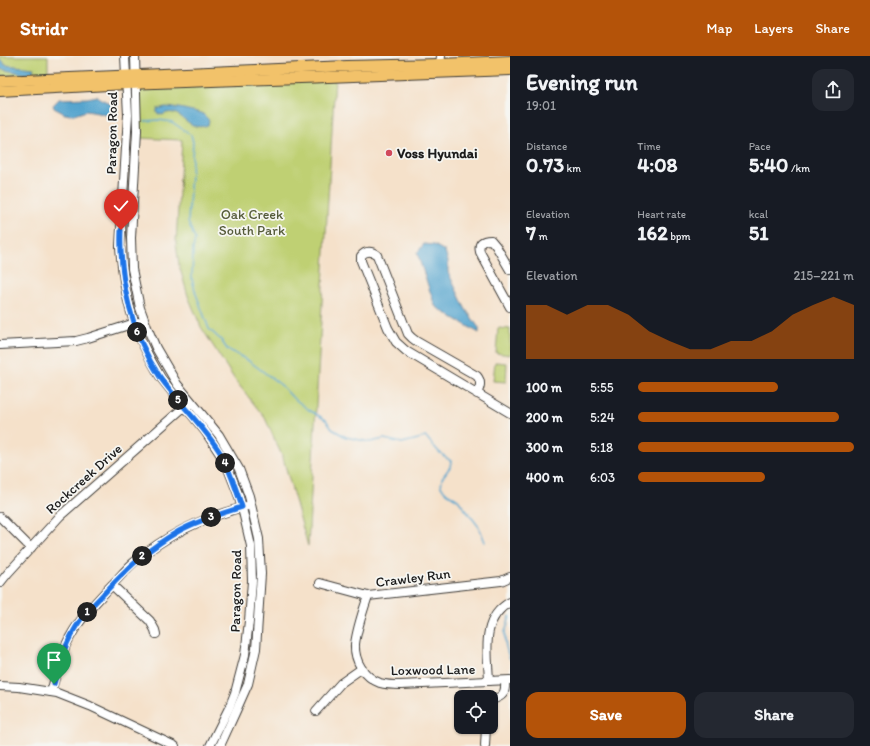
<!DOCTYPE html>
<meta charset="utf-8">
<style>
body{margin:0;font-family:Itim,sans-serif;background:#242831;color:#f1f3f6;height:100vh;display:flex;flex-direction:column;font-size:15px;white-space:nowrap}
*{box-sizing:border-box;margin:0}
p{font-size:13px;color:#9ea1a6}
.icon{flex:none;width:22px;height:22px;fill:none;stroke:currentColor;stroke-width:2;stroke-linecap:round;stroke-linejoin:round}
.map{position:relative;flex:1;overflow:hidden}
.sheet{display:flex;flex-direction:column;background:#171b24;width:360px}
.sheet>*{flex:none}
.buttons{position:absolute;left:454px;top:634px;display:grid;gap:8px}
.buttons a{display:grid;place-items:center;width:44px;height:44px;border-radius:8px;background:#171b24;box-shadow:0 1px 3px #0004;font-size:20px}
.pin{position:absolute;display:grid;place-items:center;width:34px;height:34px;color:#fff;margin:-41px -17px;border-radius:50% 50% 50% 0;rotate:-45deg;box-shadow:0 0 4px #0007}
.pin .icon{rotate:45deg}
.km{position:absolute;width:20px;height:20px;margin:-10px;border-radius:50%;background:#222;color:#fff;font-size:11px;line-height:20px;text-align:center}
.round{display:grid;place-items:center;flex:none;width:42px;height:42px;border-radius:12px;background:#242831}
.headline{display:flex;align-items:center;justify-content:space-between;height:68px;padding:0 16px}
h1{font-size:22px;font-weight:800;line-height:30px}
.stats{display:grid;grid-template-columns:repeat(3,1fr);gap:6px;height:68px;padding:4px 16px}
.stats div{display:grid;align-content:center}
.stats b{font-size:20px;font-weight:800}
.stats small{font-size:11px;font-weight:400}
.stats p{font-size:11px}
.chart{height:112px;padding:8px 16px}
.chart p{display:flex;justify-content:space-between}
.chart svg{width:100%;height:72px;margin-top:4px;fill:#b45309;opacity:.7}
.action{display:flex;gap:8px;margin-top:auto;padding:8px 16px}
.action a{flex:1;height:46px;border-radius:12px;background:#b45309;color:#fff;font-size:16px;font-weight:800;line-height:46px;text-align:center}
.action a+a{background:#242831;color:#f1f3f6}
ul{padding:0 16px;list-style:none;font-size:13px}
li{display:grid;grid-template-columns:64px 48px 1fr;align-items:center;height:30px}
li i{height:10px;border-radius:5px;background:#b45309}
header{display:flex;align-items:center;gap:24px;box-sizing:border-box;height:56px;padding:0 20px;background:#b45309;color:#fff}
header strong{font-size:19px}
nav{display:flex;gap:22px;margin-inline-start:auto;font-size:14px}
main{display:flex;flex:1;min-height:0}
.map>svg:first-child{display:block}
</style>
<header>
<strong>Stridr</strong>
<nav><a>Map</a><a>Layers</a><a>Share</a></nav>
</header>
<main>
<div class="map">
<svg width="510" height="690" viewBox="0 0 510 690">
<rect width="100%" height="100%" fill="#f6f6f2"/>
<filter id="ink" filterUnits="userSpaceOnUse"><feTurbulence type="fractalNoise" baseFrequency=".025" numOctaves="2"/><feDisplacementMap in="SourceGraphic" scale="8" xChannelSelector="R" yChannelSelector="G"/><feConvolveMatrix kernelMatrix="1 2 1 2 8 2 1 2 1" color-interpolation-filters="sRGB"/></filter>
<filter id="wash" filterUnits="userSpaceOnUse"><feTurbulence type="fractalNoise" baseFrequency=".012" numOctaves="4" result="noise"/><feDisplacementMap in="SourceGraphic" scale="16" xChannelSelector="R" yChannelSelector="G"/><feGaussianBlur stdDeviation="0.9" result="paint"/><feColorMatrix in="noise" values="0 0 0 0 0 0 0 0 0 0 0 0 0 0 0 0 0 1.4 0 .05"/><feComposite in="paint" operator="in"/></filter>
<g filter="url(#wash)">
<rect width="100%" height="100%" fill="#f5e1ca"/>
<g fill="#bfd073" stroke="#6e7648">
<polygon points="0,0 48,0 48,19 0,20"/>
<polygon points="335,22 308,490 283,402 265,362 235,324 201,271 188,240 179,209 176,187 182,84 137,82 136,28"/>
<polygon points="498,272 510,273 510,299 496,297"/>
<polygon points="495,306 507,307 506,326 493,325"/>
</g>
<g fill="#55a4ce" stroke="#386075">
<polygon points="0,4 3,5 5,9 34,12 32,19 0,13"/>
<polygon points="97,40 115,51 118,58 113,61 98,57 86,55 74,59 65,58 54,52 53,49 59,43 87,42"/>
<path d="M165,51L179,52L202,57L209,64L208,69C186,78 182,48 162,59L157,57V53Z"/>
<polygon points="424,188 434,189 445,195 448,205 448,216 465,252 479,272 479,277 442,255 435,250 417,197"/>
</g>
<g fill="none" stroke-linecap="round" stroke-linejoin="round">
<g stroke="#55a4ce" stroke-width="1.5">
<polyline points="145,65 159,64 172,66 191,79 193,86 188,166 195,183 193,193 192,223 196,238 209,273 221,284 227,293 249,305 281,329 292,341 309,354 326,364 332,373 346,381 370,386 384,383 402,387 426,381 439,396 451,405 450,411 442,422 441,431 447,437 458,444 479,471 485,486"/>
<path d="M509,560C509,566 507,570 505,576C504,585 506,594 510,603"/>
</g>
</g>
</g>
<g filter="url(#ink)">
<g fill="none" stroke-linecap="round" stroke-linejoin="round">
<defs>
<g id="minor">
<path d="M125,0L128,59L120,190C122,216 126,244 135,269C141,287 151,305 161,322L184,351L192,359L205,375L220,398L227,410L238,438L244,460L251,490L252,525L249,565L245,599L235,637L229,652L210,690"/>
<polyline points="135,0 137,75 131,182 132,213 140,252 147,271 156,292 177,328 219,379 239,413 249,440 259,483 261,518 256,593 248,628 236,655 220,690"/>
<polyline points="436,13 440,8 441,0"/>
<path d="M510,214L496,190L491,184C482,184 478,187 480,196L510,251"/>
<polyline points="0,289 76,285 88,282 138,266"/>
<path d="M477,338C480,331 482,326 477,320L416,285L412,282L408,278L377,199C372,195 366,194 361,200V205L388,272L396,286L406,295L510,357"/>
<polyline points="0,461 31,492"/>
<polyline points="0,527 8,517 60,460 184,351 189,349"/>
<polyline points="320,527 368,540 501,525 510,521"/>
<polyline points="112,529 150,565 155,574 156,578"/>
<path d="M368,540C363,555 357,572 355,588C354,605 364,621 380,627C387,629 394,629 401,629L510,624"/>
<path d="M489,625C488,597 480,563 510,546"/>
<polyline points="0,630 19,631 57,637 90,650 175,690"/>
<path d="M51,636C56,620 59,604 66,589C76,567 93,549 110,531C118,523 125,514 133,507C167,478 204,461 247,450"/>
<polyline points="485,640 486,641"/>
<path d="M491,644C503,641 506,637 505,625"/>
<polyline points="316,655 341,627 361,613"/>
<polyline points="485,690 486,671"/>
</g>
<g id="major">
<polyline points="0,25 347,10 440,8 510,5"/>
<path d="M0,35C42,33 84,30 127,28C255,24 382,19 510,14"/>
</g>
</defs>
<use href="#minor" stroke="#3d3a36" stroke-width="10"/>
<use href="#major" stroke="#3d3a36" stroke-width="12"/>
<use href="#minor" stroke="#fff" stroke-width="8"/>
<use href="#major" stroke="#f2c26a" stroke-width="10"/>
</g>
</g>
<g fill="none" stroke-linecap="round" stroke-linejoin="round" filter="url(#ink)">
<defs>
<path id="route" d="M54,628C60,602 69,577 86,557C94,547 103,539 111,530C133,507 151,491 179,475C199,464 220,458 242,451C236,433 230,414 221,398C204,370 179,348 160,321C132,279 119,224 121,174"/>
</defs>
<use href="#route" stroke="#fff" stroke-width="8"/>
<use href="#route" stroke="#1a73e8" stroke-width="5"/>
</g>
<circle fill="#d1495b" stroke="#f6f6f2" stroke-width="1.5" cx="389" cy="97" r="4"/>
<g text-anchor="middle" dominant-baseline="central" stroke-width="3.5" stroke-linejoin="round" paint-order="stroke">
<g font-size="14" fill="#1c1c1c" stroke="#f6f6f2">
<text transform="translate(112 77) rotate(-89)">Paragon Road</text>
<text transform="translate(84 423) rotate(-42)">Rockcreek Drive</text>
<text transform="translate(413 522) rotate(-7)">Crawley Run</text>
<text transform="translate(236 535) rotate(-89)">Paragon Road</text>
<text transform="translate(433 614) rotate(-1)">Loxwood Lane</text>
</g>
<g font-size="14" font-weight="bold" fill="#1c1c1c" stroke="#f6f6f2" text-anchor="start">
<text x="397" y="97">Voss Hyundai</text>
</g>
<g font-size="14" fill="#555b3a" stroke="#f6f6f2">
<text x="252" y="158">Oak Creek<tspan x="252" dy="16">South Park</tspan></text>
</g>
</g>
</svg>
<div class="buttons">
<a><svg class="icon" aria-label="locate" viewBox="0 0 24 24"><circle cx="12" cy="12" r="6"/><path d="M12 2v4M12 18v4M2 12h4M18 12h4"/></svg></a>
</div>
<div class="pin" style="left:54px;top:628px;background:#1e9e55"><svg class="icon" aria-label="arrive" viewBox="0 0 24 24"><path d="M6 21V4h12l-3 4 3 4H6"/></svg></div>
<div class="pin" style="left:121px;top:174px;background:#d93025"><svg class="icon" aria-label="check" viewBox="0 0 24 24"><path d="M5 12l5 5 9-10"/></svg></div>
<b class="km" style="left:87px;top:556px">1</b>
<b class="km" style="left:142px;top:500px">2</b>
<b class="km" style="left:211px;top:461px">3</b>
<b class="km" style="left:225px;top:407px">4</b>
<b class="km" style="left:178px;top:344px">5</b>
<b class="km" style="left:137px;top:276px">6</b>
</div>
<section class="sheet">
<div class="headline"><div><h1>Evening run</h1><p>19:01</p></div><a class="round"><svg class="icon" aria-label="share" viewBox="0 0 24 24"><path d="M12 15V3M7 8l5-5 5 5M5 13v7h14v-7"/></svg></a></div>
<div class="stats">
<div><p>Distance</p><b>0.73<small> km</small></b></div>
<div><p>Time</p><b>4:08</b></div>
<div><p>Pace</p><b>5:40<small> /km</small></b></div>
</div>
<div class="stats">
<div><p>Elevation</p><b>7<small> m</small></b></div>
<div><p>Heart rate</p><b>162<small> bpm</small></b></div>
<div><p>kcal</p><b>51</b></div>
</div>
<div class="chart"><p><span>Elevation</span>215–221 m</p>
<svg viewBox="0 0 160 44" preserveAspectRatio="none"><path d="M0 44V11L10 11L20 17L30 11L40 11L50 17L60 27L70 33L80 38L90 38L100 33L110 33L120 27L130 17L140 11L150 6L160 11V44z"/></svg>
</div>
<ul>
<li><b>100 m</b>5:55<i style="width:65%"></i></li>
<li><b>200 m</b>5:24<i style="width:93%"></i></li>
<li><b>300 m</b>5:18<i style="width:100%"></i></li>
<li><b>400 m</b>6:03<i style="width:59%"></i></li>
</ul>
<div class="action"><a>Save</a><a>Share</a></div>
</section>
</main>
